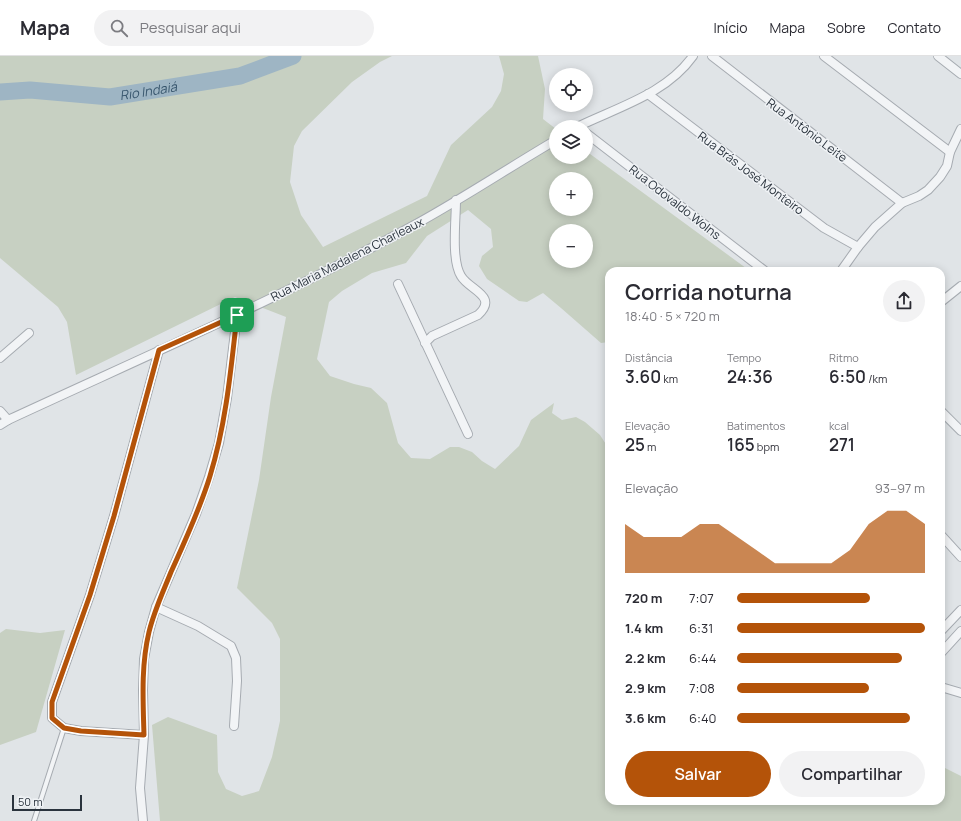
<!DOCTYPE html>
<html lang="pt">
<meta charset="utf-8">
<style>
body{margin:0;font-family:Manrope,sans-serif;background:#f2f2f3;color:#2b2b33;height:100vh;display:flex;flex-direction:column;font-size:15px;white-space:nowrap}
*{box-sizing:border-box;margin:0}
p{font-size:13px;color:#7c7c81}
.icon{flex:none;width:22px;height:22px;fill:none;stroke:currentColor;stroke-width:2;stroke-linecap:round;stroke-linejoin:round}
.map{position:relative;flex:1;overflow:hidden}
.drawer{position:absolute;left:605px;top:211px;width:340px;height:538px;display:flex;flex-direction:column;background:#fff;border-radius:12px;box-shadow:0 2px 10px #0003}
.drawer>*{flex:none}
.fabs{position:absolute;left:549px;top:12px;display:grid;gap:8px}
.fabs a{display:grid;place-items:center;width:44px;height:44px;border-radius:50%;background:#fff;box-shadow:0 2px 10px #0003;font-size:20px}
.scale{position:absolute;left:12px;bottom:10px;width:70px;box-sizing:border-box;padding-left:4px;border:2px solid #2a333d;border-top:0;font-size:11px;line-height:14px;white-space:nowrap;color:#2a333d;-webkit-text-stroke:3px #eff2f5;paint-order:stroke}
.pin{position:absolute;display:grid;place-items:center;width:34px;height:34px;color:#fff;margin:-17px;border-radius:8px;box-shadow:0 2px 6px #0006}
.round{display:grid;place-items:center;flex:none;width:42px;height:42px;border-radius:21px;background:#f2f2f3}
.overview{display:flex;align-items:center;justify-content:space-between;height:68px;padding:0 20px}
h1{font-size:22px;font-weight:600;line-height:30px}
.figures{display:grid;grid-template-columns:repeat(3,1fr);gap:6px;height:68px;padding:4px 20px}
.figures div{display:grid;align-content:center}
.figures b{font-size:17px;font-weight:600}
.figures small{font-size:11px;font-weight:400}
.figures p{font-size:11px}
.chart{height:112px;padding:8px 20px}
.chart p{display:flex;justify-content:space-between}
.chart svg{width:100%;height:72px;margin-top:4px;fill:#b45309;opacity:.7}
.primary-button{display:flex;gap:8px;margin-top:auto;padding:8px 20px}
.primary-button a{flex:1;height:46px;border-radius:24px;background:#b45309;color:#fff;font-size:16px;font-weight:600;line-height:46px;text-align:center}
.primary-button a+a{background:#f2f2f3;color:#2b2b33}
ul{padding:0 20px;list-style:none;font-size:13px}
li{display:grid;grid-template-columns:64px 48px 1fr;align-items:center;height:30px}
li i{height:10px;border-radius:5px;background:#b45309}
header{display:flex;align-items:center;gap:24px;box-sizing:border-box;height:56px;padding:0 20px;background:#fff;border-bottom:1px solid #e1e1e2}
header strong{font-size:19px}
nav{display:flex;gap:22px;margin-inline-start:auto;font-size:14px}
.search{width:280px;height:36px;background:#f2f2f3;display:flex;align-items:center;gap:10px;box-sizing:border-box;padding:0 14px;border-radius:22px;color:#7c7c81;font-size:15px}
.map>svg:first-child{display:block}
</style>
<header>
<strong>Mapa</strong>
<div class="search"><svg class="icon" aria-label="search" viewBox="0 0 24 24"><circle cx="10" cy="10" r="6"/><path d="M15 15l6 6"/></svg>Pesquisar aqui</div>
<nav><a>Início</a><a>Mapa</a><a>Sobre</a><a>Contato</a></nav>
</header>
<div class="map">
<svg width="961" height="765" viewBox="0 0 961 765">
<rect width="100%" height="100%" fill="#e0e4e7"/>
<g fill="#c7d0c2" fill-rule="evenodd">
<path d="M0,0H392L380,6L352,26L302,75L294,90L290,126L301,159L323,191L427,140L451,89L492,51L501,35L504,18L499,0H538L545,33L543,63L556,73V101H586V95L750,215H609V286L601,287L561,252L543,237L527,246L519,245L487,223L479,210L482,200L493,191L491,173L468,154L427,180L406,207L372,217L342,235L329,246L317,303L330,320L354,328L371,332L387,347L398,387L411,402L430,403L450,391H459L472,396L482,405L495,413L519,390L531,364L554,347L552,357L562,364L576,361L585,366L600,379L609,393V745H941V710L961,720V765H160L152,669L168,661L217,679L218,716L226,733L242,740L259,735L272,701L280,665V583L272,567L237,532L259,424L271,341L286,261L235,241L76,319L67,266L58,251L0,202ZM556,123H586V153H556ZM556,175H586V205H556Z"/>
<polygon points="6,573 40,577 65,574 36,676 0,689 0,577"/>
</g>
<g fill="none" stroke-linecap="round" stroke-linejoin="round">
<path stroke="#9eb5c4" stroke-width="17" id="s1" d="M0,36L30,34L110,41L240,20L293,0"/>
<defs>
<polyline id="service" points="34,765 64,672"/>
<g id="minor">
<polyline points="712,0 902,147"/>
<polyline points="824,0 950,96"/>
<polyline points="938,0 961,18"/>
<polyline points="648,38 824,172 858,191"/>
<path d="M577,71C618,51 666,38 693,0"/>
<polyline points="586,77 765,215"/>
<polyline points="841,215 858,191 875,171 902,147 919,140 928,134 940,121 947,110 950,96 961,73"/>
<polyline points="398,228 468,378"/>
<polyline points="941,246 961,230"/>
<path d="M425,287L432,280L478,259C499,240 469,234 461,220C451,204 456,164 456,144"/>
<polyline points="0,302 29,277"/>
<polyline points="0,355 8,364"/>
<polyline points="941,355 961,375"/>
<path d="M0,369L8,364C146,300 285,240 418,167C465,141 510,111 556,84"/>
<polyline points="941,479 961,501"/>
<polyline points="156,551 198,570 231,590 236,602 237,625 234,670"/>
<polyline points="941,575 961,554"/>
<polyline points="941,597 961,575"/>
<polyline points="941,631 961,637"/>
<polyline points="144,679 81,675 64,672 52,662 52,646 90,539 114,460 159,294"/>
<polyline points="143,765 140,732 144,679 143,634 144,603 149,576 156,551 196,458 209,421 219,387 227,342 237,259"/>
</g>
</defs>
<use href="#service" stroke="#a6abb1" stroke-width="6"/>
<use href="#minor" stroke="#a6abb1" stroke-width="10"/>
<use href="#service" stroke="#f2f4f6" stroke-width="4"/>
<use href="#minor" stroke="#f2f4f6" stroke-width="8"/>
</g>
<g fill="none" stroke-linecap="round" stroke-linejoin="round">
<defs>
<path id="route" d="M237,259C231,313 226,368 210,420C200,453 185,485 171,516C163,536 154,555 149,576C141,609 143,644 144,679L81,675L64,672L52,662V646L90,539L114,460L159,294Z"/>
</defs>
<use href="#route" stroke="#fff" stroke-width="8"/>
<use href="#route" stroke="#b45309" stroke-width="5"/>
</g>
<g text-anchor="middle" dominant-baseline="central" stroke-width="3" stroke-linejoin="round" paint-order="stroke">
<g font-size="12" fill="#2a333d" stroke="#eff2f5">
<text transform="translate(807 74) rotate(37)">Rua Antônio Leite</text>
<text transform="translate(751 117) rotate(37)">Rua Brás José Monteiro</text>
<text transform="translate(675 146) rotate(38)">Rua Odovaldo Wolns</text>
<text transform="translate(347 203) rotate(-27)">Rua Maria Madalena Charleaux</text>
</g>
<g font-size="13" font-style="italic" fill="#38566d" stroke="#eff2f5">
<text stroke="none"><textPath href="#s1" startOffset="149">Rio Indaiá</textPath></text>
</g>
</g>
</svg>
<div class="fabs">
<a><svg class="icon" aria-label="locate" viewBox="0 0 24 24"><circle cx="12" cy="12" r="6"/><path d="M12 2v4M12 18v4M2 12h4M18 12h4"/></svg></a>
<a><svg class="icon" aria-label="layers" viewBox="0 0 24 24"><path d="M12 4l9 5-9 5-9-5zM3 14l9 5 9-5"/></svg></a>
<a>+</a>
<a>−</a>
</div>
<div class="scale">50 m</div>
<div class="pin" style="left:237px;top:259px;background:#1e9e55"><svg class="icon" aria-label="arrive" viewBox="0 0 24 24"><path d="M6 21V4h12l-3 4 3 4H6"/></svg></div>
<section class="drawer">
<div class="overview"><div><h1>Corrida noturna</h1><p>18:40 · 5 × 720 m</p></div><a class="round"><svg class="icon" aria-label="share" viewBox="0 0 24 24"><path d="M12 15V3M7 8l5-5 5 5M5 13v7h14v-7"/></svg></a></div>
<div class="figures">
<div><p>Distância</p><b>3.60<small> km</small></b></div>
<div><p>Tempo</p><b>24:36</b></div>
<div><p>Ritmo</p><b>6:50<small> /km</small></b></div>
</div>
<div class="figures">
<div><p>Elevação</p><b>25<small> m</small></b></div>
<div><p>Batimentos</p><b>165<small> bpm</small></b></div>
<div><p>kcal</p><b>271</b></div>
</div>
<div class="chart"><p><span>Elevação</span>93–97 m</p>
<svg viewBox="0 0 160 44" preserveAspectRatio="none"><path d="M0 44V14L10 22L20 22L30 22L40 14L50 14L60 22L70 30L80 38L90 38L100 38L110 38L120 30L130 14L140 6L150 6L160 14V44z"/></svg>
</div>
<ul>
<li><b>720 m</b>7:07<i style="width:71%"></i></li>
<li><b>1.4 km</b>6:31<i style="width:100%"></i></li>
<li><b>2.2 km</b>6:44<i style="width:88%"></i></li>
<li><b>2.9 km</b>7:08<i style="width:70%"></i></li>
<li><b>3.6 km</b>6:40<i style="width:92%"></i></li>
</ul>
<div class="primary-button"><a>Salvar</a><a>Compartilhar</a></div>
</section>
</div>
